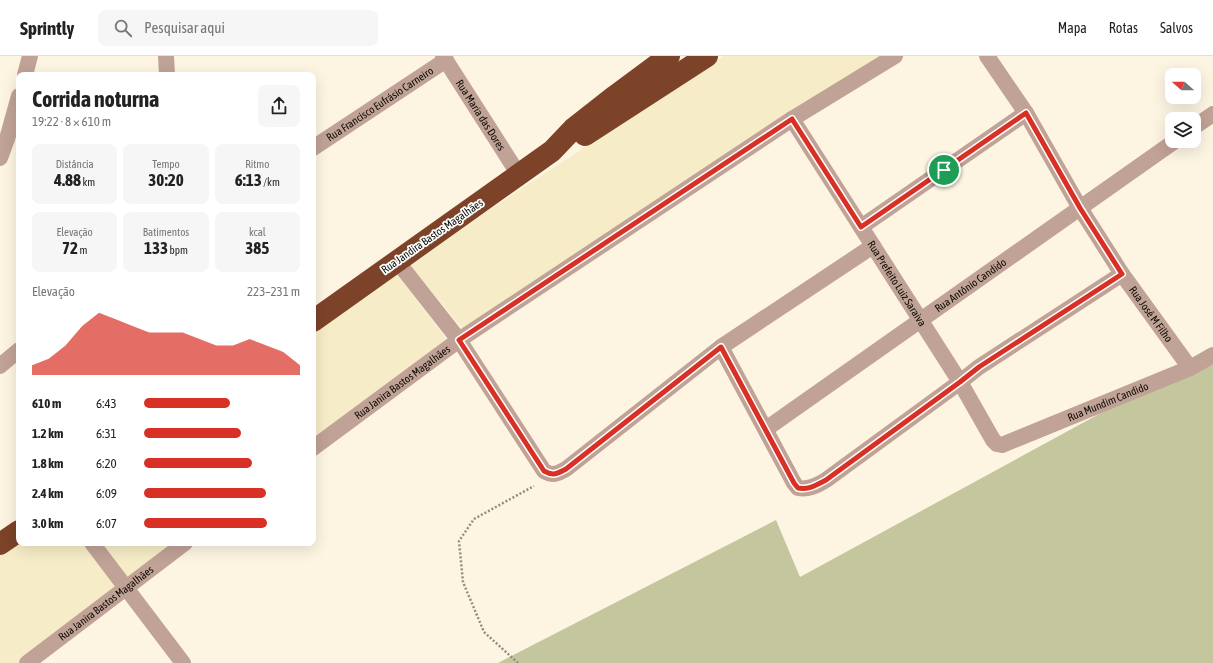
<!DOCTYPE html>
<html lang="pt">
<meta charset="utf-8">
<style>
body{margin:0;font-family:"Asap Condensed",sans-serif;background:#f6f6f6;color:#222;height:100vh;display:flex;flex-direction:column;font-size:15px;white-space:nowrap}
*{box-sizing:border-box;margin:0}
p{font-size:13px;color:#767676}
.icon{flex:none;width:22px;height:22px;fill:none;stroke:currentColor;stroke-width:2;stroke-linecap:round;stroke-linejoin:round}
.map{position:relative;flex:1;overflow:hidden}
.panel{position:absolute;left:16px;top:16px;width:300px;height:474px;display:flex;flex-direction:column;background:#fff;border-radius:8px;box-shadow:0 4px 16px #0002}
.panel>*{flex:none}
.needle{width:26px;rotate:291deg}
.fabs{position:absolute;left:1165px;top:12px;display:grid;gap:8px}
.fabs a{display:grid;place-items:center;width:36px;height:36px;border-radius:8px;background:#fff;box-shadow:0 4px 16px #0002;font-size:20px}
.pin{position:absolute;display:grid;place-items:center;width:34px;height:34px;color:#fff;margin:-17px;border:2px solid #fff;border-radius:50%;box-shadow:0 1px 4px #0007}
.round{display:grid;place-items:center;flex:none;width:42px;height:42px;border-radius:8px;background:#f6f6f6}
.headline{display:flex;align-items:center;justify-content:space-between;height:68px;padding:0 16px}
h1{font-size:22px;font-weight:700;line-height:30px}
.metrics{display:grid;grid-template-columns:repeat(3,1fr);gap:6px;height:68px;padding:4px 16px}
.metrics div{display:grid;align-content:center;border-radius:8px;background:#f6f6f6;text-align:center}
.metrics b{font-size:17px;font-weight:700}
.metrics small{font-size:11px;font-weight:400}
.metrics p{font-size:11px}
.chart{height:112px;padding:8px 16px}
.chart p{display:flex;justify-content:space-between}
.chart svg{width:100%;height:72px;margin-top:4px;fill:#d93025;opacity:.7}
ul{padding:0 16px;list-style:none;font-size:13px}
li{display:grid;grid-template-columns:64px 48px 1fr;align-items:center;height:30px}
li i{height:10px;border-radius:5px;background:#d93025}
header{display:flex;align-items:center;gap:24px;box-sizing:border-box;height:56px;padding:0 20px;background:#fff;border-bottom:1px solid #e0e0e0}
header strong{font-size:19px}
nav{display:flex;gap:22px;margin-inline-start:auto;font-size:14px}
.search{width:280px;height:36px;background:#f6f6f6;display:flex;align-items:center;gap:10px;box-sizing:border-box;padding:0 14px;border-radius:8px;color:#767676;font-size:15px}
.map>svg:first-child{display:block}
</style>
<header>
<strong>Sprintly</strong>
<div class="search"><svg class="icon" aria-label="search" viewBox="0 0 24 24"><circle cx="10" cy="10" r="6"/><path d="M15 15l6 6"/></svg>Pesquisar aqui</div>
<nav><a>Mapa</a><a>Rotas</a><a>Salvos</a></nav>
</header>
<div class="map">
<svg width="1213" height="607" viewBox="0 0 1213 607">
<rect width="100%" height="100%" fill="#fdf5e2"/>
<polygon fill="#c4c79d" points="1213,296 1213,607 498,607 776,464 800,521"/>
<g fill="#f6ecc7">
<polygon points="724,0 884,0 463,273 408,207"/>
<polygon points="396,217 447,284 313,384 313,276"/>
<polygon points="19,487 84,487 117,530 17,607 0,607 0,500"/>
<polygon points="102,487 175,487 127,523"/>
</g>
<g fill="none" stroke-linecap="round" stroke-linejoin="round">
<polyline stroke="#928d80" stroke-width="2.5" stroke-dasharray="2 2" stroke-linecap="butt" points="518,607 484,576 463,526 459,485 474,463 534,430"/>
<g stroke="#c0a296" stroke-width="16">
<polyline points="166,0 167,19"/>
<path id="s1" d="M443,0L519,119"/>
<path id="s2" d="M987,0L1026,57L1080,152L1122,218L1190,312"/>
<polyline points="25,19 30,0"/>
<path id="s3" d="M792,63L960,326L993,384L997,388L1002,389L1190,312L1213,299"/>
<polyline points="1194,71 1213,58"/>
<path id="s4" d="M313,92L446,4"/>
<polyline points="0,102 7,83 19,40"/>
<polyline points="861,171 1026,57"/>
<path d="M397,205L459,284L544,415C553,420 557,418 566,413L721,291L873,190"/>
<path d="M721,291L794,427L798,432C809,434 817,429 826,424L960,326L979,311L1122,218"/>
<polyline points="0,310 19,294"/>
<path id="s5" d="M766,373L1175,85"/>
<path id="s6" d="M313,392L459,284L792,63L895,0"/>
<polyline points="92,487 183,607"/>
<path id="s7" d="M27,607L185,487"/>
</g>
<g stroke="#7c4329" stroke-width="22">
<polyline points="585,79 707,0"/>
<polyline points="313,265 552,95 573,73 615,40 669,0"/>
<polyline points="0,488 19,475"/>
</g>
</g>
<g fill="none" stroke-linecap="round" stroke-linejoin="round">
<defs>
<path id="route" d="M1026,57L1080,152L1122,218L979,311L960,326L826,424C816,429 809,434 798,432L794,427L721,291L566,413C557,418 553,420 544,415L459,284L792,63L861,171Z"/>
</defs>
<use href="#route" stroke="#fff" stroke-width="8"/>
<use href="#route" stroke="#d93025" stroke-width="5"/>
</g>
<g text-anchor="middle" dominant-baseline="central" stroke-width="3.5" stroke-linejoin="round" paint-order="stroke">
<g font-size="11" fill="#0e0c06" stroke="#fff">
<text stroke="none"><textPath href="#s4" startOffset="80">Rua Francisco Eufrásio Carneiro</textPath></text>
<text stroke="none"><textPath href="#s1" startOffset="70">Rua Maria das Dores</textPath></text>
<text transform="translate(432 180) rotate(-35)">Rua Jandira Bastos Magalhães</text>
<text stroke="none"><textPath href="#s3" startOffset="195">Rua Prefeito Luiz Saraiva</textPath></text>
<text stroke="none"><textPath href="#s5" startOffset="250">Rua Antônio Candido</textPath></text>
<text stroke="none"><textPath href="#s2" startOffset="306">Rua José M Filho</textPath></text>
<text stroke="none"><textPath href="#s6" startOffset="111">Rua Janira Bastos Magalhães</textPath></text>
<text stroke="none"><textPath href="#s3" startOffset="504">Rua Mundim Candido</textPath></text>
<text stroke="none"><textPath href="#s7" startOffset="99">Rua Janira Bastos Magalhães</textPath></text>
</g>
</g>
</svg>
<div class="fabs">
<a><svg class="needle" viewBox="-14 -14 28 28"><path d="M0-13l5 13h-10z" fill="#e53935"/><path d="M0 13l5-13h-10z" fill="#767676"/></svg></a>
<a><svg class="icon" aria-label="layers" viewBox="0 0 24 24"><path d="M12 4l9 5-9 5-9-5zM3 14l9 5 9-5"/></svg></a>
</div>
<div class="pin" style="left:944px;top:114px;background:#1e9e55"><svg class="icon" aria-label="arrive" viewBox="0 0 24 24"><path d="M6 21V4h12l-3 4 3 4H6"/></svg></div>
<section class="panel">
<div class="headline"><div><h1>Corrida noturna</h1><p>19:22 · 8 × 610 m</p></div><a class="round"><svg class="icon" aria-label="share" viewBox="0 0 24 24"><path d="M12 15V3M7 8l5-5 5 5M5 13v7h14v-7"/></svg></a></div>
<div class="metrics">
<div><p>Distância</p><b>4.88<small> km</small></b></div>
<div><p>Tempo</p><b>30:20</b></div>
<div><p>Ritmo</p><b>6:13<small> /km</small></b></div>
</div>
<div class="metrics">
<div><p>Elevação</p><b>72<small> m</small></b></div>
<div><p>Batimentos</p><b>133<small> bpm</small></b></div>
<div><p>kcal</p><b>385</b></div>
</div>
<div class="chart"><p><span>Elevação</span>223–231 m</p>
<svg viewBox="0 0 160 44" preserveAspectRatio="none"><path d="M0 44V38L10 34L20 26L30 14L40 6L50 10L60 14L70 18L80 18L90 18L100 22L110 26L120 26L130 22L140 26L150 30L160 38V44z"/></svg>
</div>
<ul>
<li><b>610 m</b>6:43<i style="width:55%"></i></li>
<li><b>1.2 km</b>6:31<i style="width:62%"></i></li>
<li><b>1.8 km</b>6:20<i style="width:69%"></i></li>
<li><b>2.4 km</b>6:09<i style="width:78%"></i></li>
<li><b>3.0 km</b>6:07<i style="width:79%"></i></li>
</ul>
</section>
</div>
